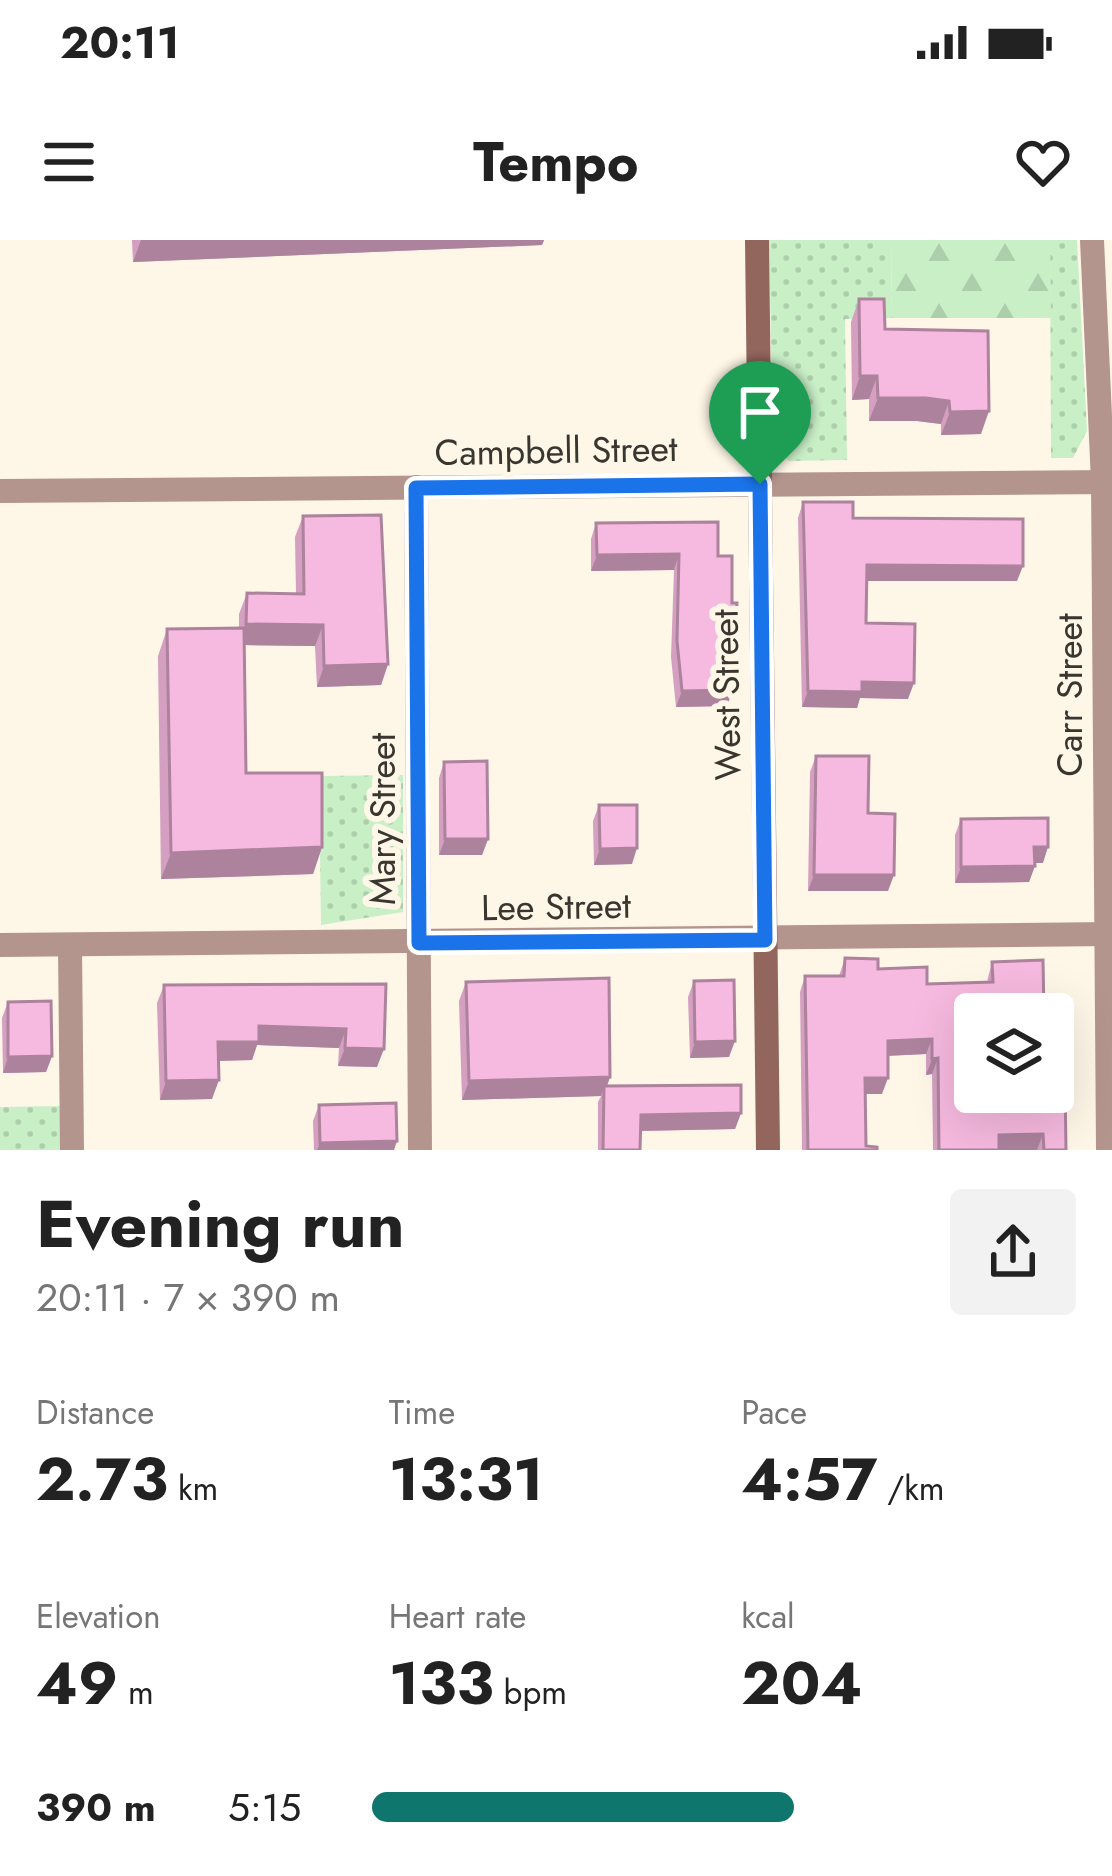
<!DOCTYPE html>
<meta charset="utf-8">
<style>
body{margin:0;font-family:Jost,sans-serif;background:#f2f2f2;color:#222;height:100vh;display:flex;flex-direction:column;font-size:45px;white-space:nowrap}
*{box-sizing:border-box;margin:0}
p{font-size:39px;color:#767676}
.icon{flex:none;width:66px;height:66px;fill:none;stroke:currentColor;stroke-width:2;stroke-linecap:round;stroke-linejoin:round}
.map{position:relative;height:910px;overflow:hidden}
.details{display:flex;flex-direction:column;background:#fff;flex:1}
.details>*{flex:none}
.fabs{position:absolute;left:954px;top:753px;display:grid;gap:24px}
.fabs a{display:grid;place-items:center;width:120px;height:120px;border-radius:12px;background:#fff;box-shadow:0 12px 48px #0002;font-size:60px}
.pin{position:absolute;display:grid;place-items:center;width:102px;height:102px;color:#fff;margin:-123px -51px;border-radius:50% 50% 50% 0;rotate:-45deg;box-shadow:0 0 12px #0007}
.pin .icon{rotate:45deg}
.round{display:grid;place-items:center;flex:none;width:126px;height:126px;border-radius:12px;background:#f2f2f2}
.headline{display:flex;align-items:center;justify-content:space-between;height:204px;padding:0 36px}
h1{font-size:66px;font-weight:700;line-height:90px}
.figures{display:grid;grid-template-columns:repeat(3,1fr);gap:18px;height:204px;padding:12px 36px}
.figures div{display:grid;align-content:center}
.figures b{font-size:60px;font-weight:700}
.figures small{font-size:33px;font-weight:400}
.figures p{font-size:33px}
ul{padding:0 36px;list-style:none;font-size:39px}
li{display:grid;grid-template-columns:192px 144px 1fr;align-items:center;height:90px}
li i{height:30px;border-radius:15px;background:#0f766e}
.status{display:flex;justify-content:space-between;align-items:center;height:84px;padding:0 60px;background:#fff;direction:ltr}
.status svg{height:33px;fill:currentColor}
header{display:flex;justify-content:space-between;align-items:center;height:156px;padding:0 36px;background:#fff;font-size:54px;font-weight:700}
.map>svg:first-child{display:block}
</style>
<div class="status"><b>20:11</b><svg viewBox="0 0 49 12"><path d="M0 12V9h3v3zM5 12V6h3v6zM10 12V3h3v9zM15 12V0h3v12zM26 1h20v11H26zM47 4h2v5h-2z"/></svg></div>
<header><svg class="icon" aria-label="menu" viewBox="0 0 24 24"><path d="M4 6h16M4 12h16M4 18h16"/></svg>Tempo<svg class="icon" aria-label="heart" viewBox="0 0 24 24"><path d="M12 20l-8-8c-3-5 5-10 8-4 3-6 11-1 8 4z"/></svg></header>
<div class="map">
<svg width="1112" height="910" viewBox="0 0 1112 910">
<defs>
<pattern id="grass-dots" width="8" height="8" patternUnits="userSpaceOnUse" patternTransform="scale(3)"><rect width="8" height="8" fill="#c9efc7"/><path d="M2 2h.1M6 6h.1" fill="none" stroke="#adceab" stroke-width="1.8" stroke-linecap="round"/></pattern>
<pattern id="forest-firs" width="22" height="20" patternUnits="userSpaceOnUse" patternTransform="scale(3)"><rect width="22" height="20" fill="#c9efc7"/><path d="M5 1l3.5 6h-7zM16 11l3.5 6h-7z" fill="#adceab"/></pattern>
</defs>
<rect width="100%" height="100%" fill="#fef7e8"/>
<g fill="url(#grass-dots)">
<polygon points="769,0 891,0 892,78 845,79 847,220 789,221 773,209"/>
<polygon points="1050,0 1077,0 1087,191 1073,218 1051,218"/>
<polygon points="403,535 403,672 321,685 319,536"/>
<polygon points="62,866 61,910 0,910 0,867"/>
</g>
<polygon fill="url(#forest-firs)" points="891,0 1050,0 1051,78 892,78"/>
<g fill="none" stroke-linecap="round" stroke-linejoin="round">
<g stroke="#b4958e" stroke-width="24">
<polyline points="1092,0 1103,242 1108,910"/>
<polyline points="416,247 420,910"/>
<polyline points="0,251 1112,242"/>
<polyline points="0,705 1112,694"/>
<polyline points="70,705 72,910"/>
</g>
<polyline stroke="#92665c" stroke-width="24" points="757,0 768,910"/>
</g>
<g fill="#d49fc0">
<polygon points="132,0 544,0 542,5 133,22"/>
<polygon points="859,59 885,89 981,194 941,195 941,184 917,181 869,181 869,159 852,160 851,82"/>
<polygon points="803,262 853,278 1017,341 867,341 866,383 908,459 860,458 857,468 802,467 798,278"/>
<polygon points="303,276 388,424 381,445 317,447 315,406 244,405 246,533 322,607 313,634 161,639 158,416 167,389 239,388 239,374 247,353 296,354 295,297"/>
<polygon points="596,283 718,316 727,466 676,467 671,417 674,330 591,331 591,299"/>
<polygon points="816,516 868,573 888,651 808,651 810,532"/>
<polygon points="444,522 488,599 482,615 439,615 439,538"/>
<polygon points="599,565 632,624 594,625 593,581"/>
<polygon points="961,579 1043,623 1035,623 1029,642 955,643 955,595"/>
<polygon points="845,718 927,744 987,742 992,722 1043,720 975,774 1066,910 933,910 932,834 926,835 926,814 888,816 882,854 865,854 866,906 877,910 802,910 800,752 805,736 839,736"/>
<polygon points="694,741 729,817 690,818 688,757"/>
<polygon points="466,742 610,837 607,846 741,873 735,889 640,891 640,910 598,910 598,862 601,856 462,860 459,761"/>
<polygon points="386,744 377,827 338,826 339,808 257,805 252,820 218,821 212,859 160,860 157,763 164,745"/>
<polygon points="8,762 52,816 46,832 3,833 2,778"/>
<polygon points="319,865 394,910 314,910 313,881"/>
</g>
<g fill="#ac829c">
<polygon points="141,0 544,0 542,5 133,22"/>
<polygon points="860,136 877,136 869,159 852,160"/>
<polygon points="878,158 926,158 949,161 941,184 917,181 869,181"/>
<polygon points="989,171 981,194 941,195 950,172"/>
<polygon points="679,314 674,330 591,331 597,315"/>
<polygon points="867,325 1023,326 1017,341 861,341"/>
<polygon points="246,384 323,385 315,406 239,405"/>
<polygon points="388,424 381,445 317,447 324,426"/>
<polygon points="862,442 914,443 908,459 860,458 857,468 802,467 808,451"/>
<polygon points="733,450 727,466 676,467 682,451"/>
<polygon points="445,599 488,599 482,615 439,615"/>
<polygon points="322,607 313,634 161,639 171,613"/>
<polygon points="1034,607 1048,607 1043,623 1029,623"/>
<polygon points="637,608 632,624 594,625 600,609"/>
<polygon points="1035,626 1029,642 955,643 961,627"/>
<polygon points="814,635 894,635 888,651 808,651"/>
<polygon points="259,786 346,789 339,808 257,805 252,820 211,821 218,802"/>
<polygon points="932,799 926,814 882,816 888,801"/>
<polygon points="735,801 729,817 690,818 695,802"/>
<polygon points="345,808 384,809 377,827 338,826"/>
<polygon points="52,816 46,832 3,833 8,817"/>
<polygon points="938,818 932,834 926,835 932,819"/>
<polygon points="610,837 604,854 604,846 601,856 462,860 469,841"/>
<polygon points="865,838 888,838 882,854 859,854"/>
<polygon points="219,840 212,859 160,860 166,841"/>
<polygon points="741,873 735,889 635,891 641,875"/>
<polygon points="1043,894 1037,910 993,910 999,895"/>
<polygon points="397,901 394,910 317,910 320,903"/>
</g>
<g fill="#f6b9df" stroke="#ac829c" stroke-width="3">
<polygon points="859,59 884,59 885,89 988,91 989,171 950,172 949,161 926,158 878,158 877,136 860,136"/>
<polygon points="803,262 853,262 853,278 1023,279 1023,326 867,325 866,383 915,384 914,443 862,442 862,452 808,451"/>
<polygon points="381,275 388,424 324,426 323,385 246,384 247,353 304,354 303,276"/>
<polygon points="718,282 718,316 732,316 732,363 737,363 733,450 682,451 677,401 679,314 597,315 596,283"/>
<polygon points="244,388 246,533 322,533 322,607 171,613 167,389"/>
<polygon points="816,516 869,516 868,573 895,574 894,635 814,635"/>
<polygon points="487,521 488,599 445,599 444,522"/>
<polygon points="599,565 637,565 637,608 600,609"/>
<polygon points="1048,578 1048,607 1034,607 1035,626 961,627 961,579"/>
<polygon points="845,718 878,719 878,729 927,727 927,744 993,742 992,722 1043,720 1044,774 975,774 975,852 1053,852 1053,842 1065,842 1066,910 1044,910 1043,894 999,895 999,910 939,910 938,818 932,819 932,799 888,801 888,838 865,838 866,906 877,907 877,910 808,910 805,736 844,736"/>
<polygon points="609,738 610,837 469,841 466,742"/>
<polygon points="734,740 735,801 695,802 694,741"/>
<polygon points="386,744 384,809 345,808 346,789 259,786 259,802 218,802 219,840 166,841 164,745"/>
<polygon points="51,761 52,816 8,817 8,762"/>
<polygon points="741,845 741,873 641,875 640,910 603,910 604,846"/>
<polygon points="396,863 397,901 320,903 319,865"/>
</g>
<g fill="none" stroke-linecap="round" stroke-linejoin="round">
<defs>
<polygon id="route" points="760,244 765,700 419,703 416,248"/>
</defs>
<use href="#route" stroke="#fff" stroke-width="24"/>
<use href="#route" stroke="#1a73e8" stroke-width="15"/>
</g>
<g text-anchor="middle" dominant-baseline="central" stroke-width="12" stroke-linejoin="round" paint-order="stroke">
<g font-size="36" fill="#393630" stroke="#fef7e8">
<text transform="translate(556 210) rotate(-1)">Campbell Street</text>
<text transform="translate(726 455) rotate(-91)">West Street</text>
<text transform="translate(1069 455) rotate(-90)">Carr Street</text>
<text transform="translate(382 579) rotate(-90)">Mary Street</text>
<text transform="translate(556 666) rotate(-1)">Lee Street</text>
</g>
</g>
</svg>
<div class="fabs">
<a><svg class="icon" aria-label="layers" viewBox="0 0 24 24"><path d="M12 4l9 5-9 5-9-5zM3 14l9 5 9-5"/></svg></a>
</div>
<div class="pin" style="left:760px;top:244px;background:#1e9e55"><svg class="icon" aria-label="arrive" viewBox="0 0 24 24"><path d="M6 21V4h12l-3 4 3 4H6"/></svg></div>
</div>
<section class="details">
<div class="headline"><div><h1>Evening run</h1><p>20:11 · 7 × 390 m</p></div><a class="round"><svg class="icon" aria-label="share" viewBox="0 0 24 24"><path d="M12 15V3M7 8l5-5 5 5M5 13v7h14v-7"/></svg></a></div>
<div class="figures">
<div><p>Distance</p><b>2.73<small> km</small></b></div>
<div><p>Time</p><b>13:31</b></div>
<div><p>Pace</p><b>4:57<small> /km</small></b></div>
</div>
<div class="figures">
<div><p>Elevation</p><b>49<small> m</small></b></div>
<div><p>Heart rate</p><b>133<small> bpm</small></b></div>
<div><p>kcal</p><b>204</b></div>
</div>
<ul>
<li><b>390 m</b>5:15<i style="width:60%"></i></li>
</ul>
</section>
